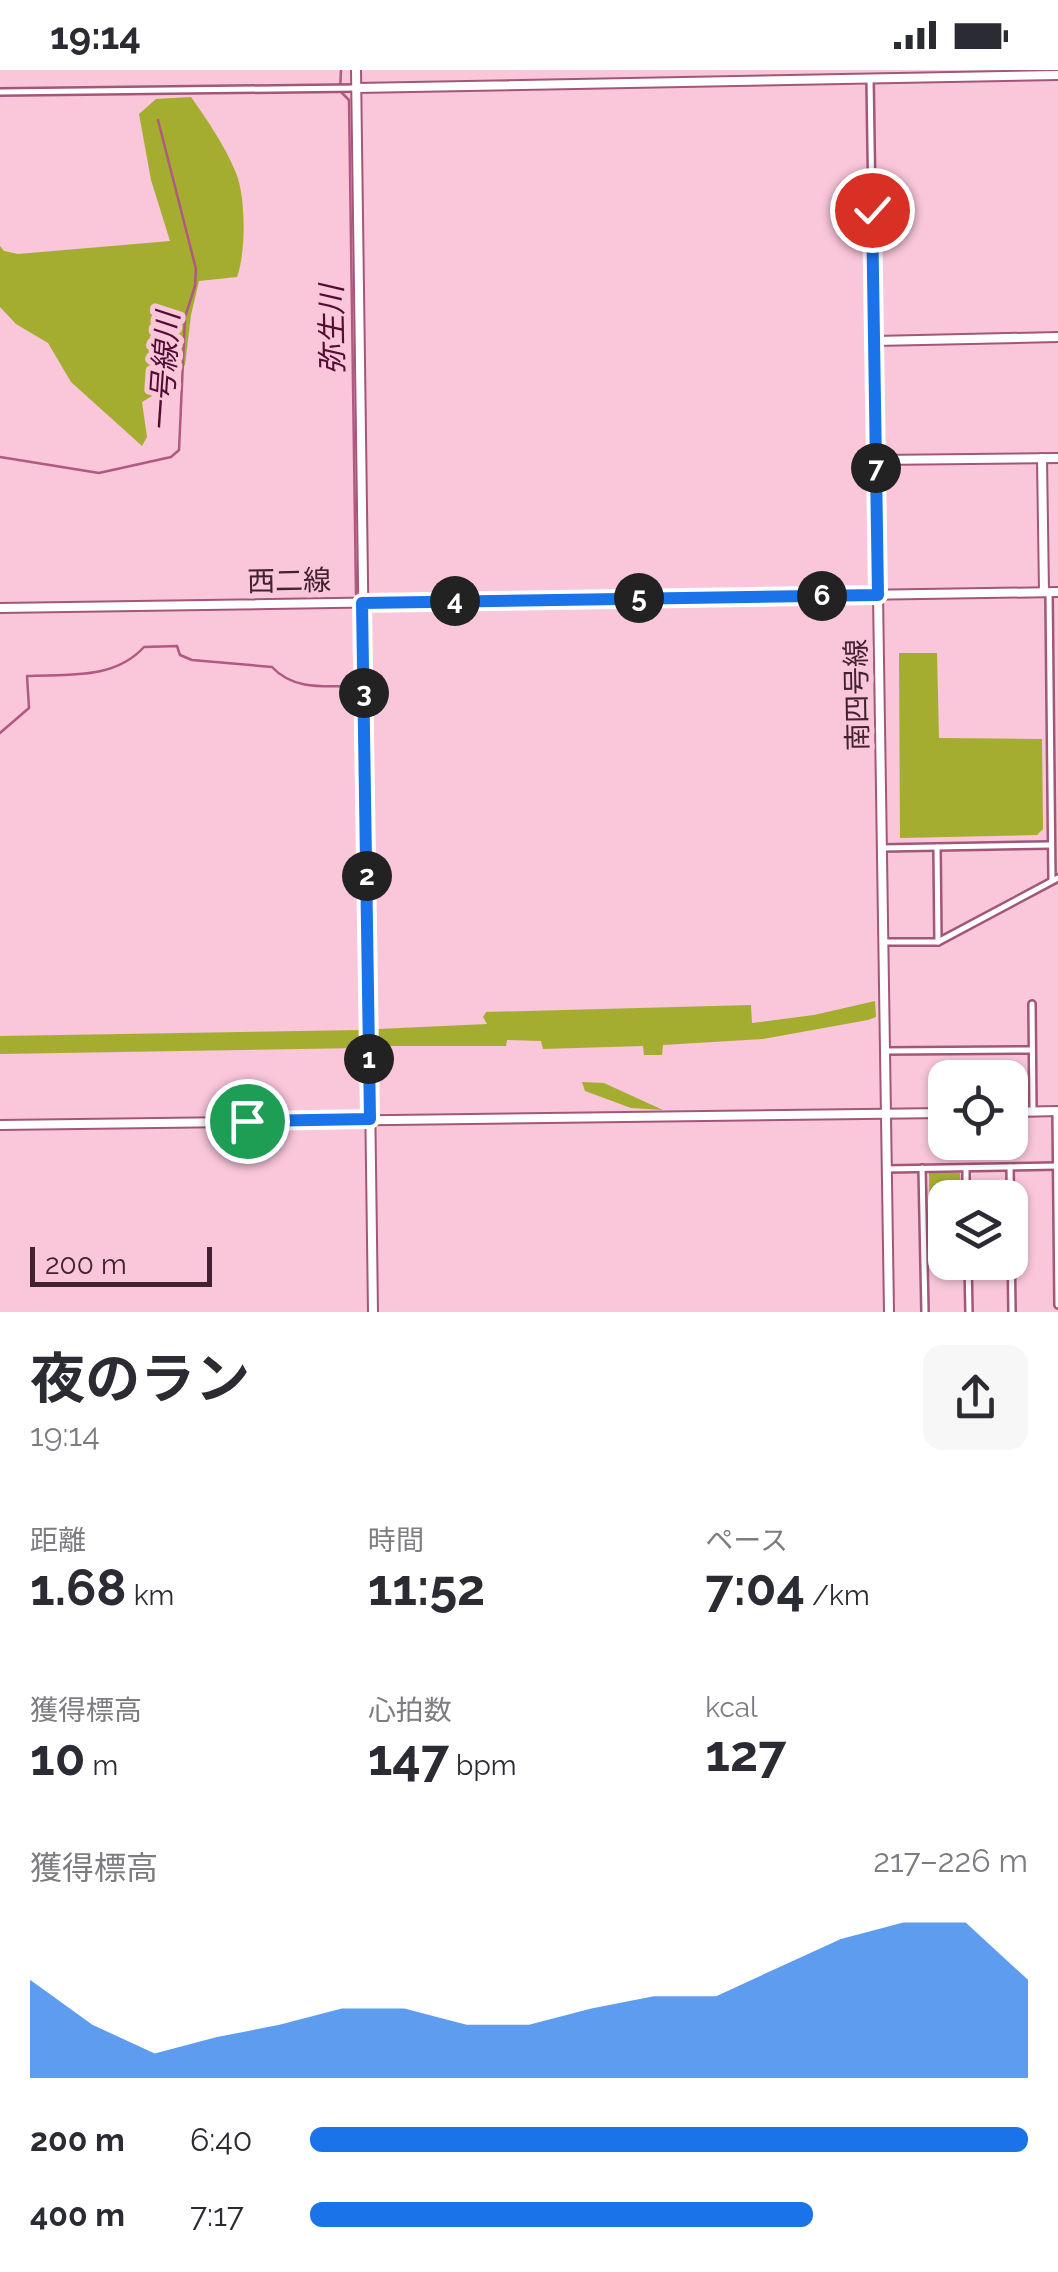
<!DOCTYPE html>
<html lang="ja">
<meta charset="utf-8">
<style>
body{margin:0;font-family:Raleway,"Noto Sans JP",sans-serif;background:#f7f7f7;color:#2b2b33;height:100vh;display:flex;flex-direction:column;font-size:38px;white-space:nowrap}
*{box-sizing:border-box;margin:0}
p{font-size:32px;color:#7c7c81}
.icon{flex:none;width:55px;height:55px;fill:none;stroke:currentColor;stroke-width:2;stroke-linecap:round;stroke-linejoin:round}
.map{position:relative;height:1242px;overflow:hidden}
.details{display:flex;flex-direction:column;background:#fff;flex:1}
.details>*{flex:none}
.fabs{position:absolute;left:928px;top:990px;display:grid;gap:20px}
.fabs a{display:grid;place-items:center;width:100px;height:100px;border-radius:20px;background:#fff;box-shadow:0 2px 8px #0004;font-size:50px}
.scale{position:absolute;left:30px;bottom:25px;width:182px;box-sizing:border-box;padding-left:10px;border:5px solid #422230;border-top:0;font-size:28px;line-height:35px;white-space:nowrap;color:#422230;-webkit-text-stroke:8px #f9c6da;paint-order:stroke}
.pin{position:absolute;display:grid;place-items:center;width:85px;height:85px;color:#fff;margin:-42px;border:5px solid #fff;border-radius:50%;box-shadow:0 2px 10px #0007}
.km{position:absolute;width:50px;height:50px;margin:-25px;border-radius:50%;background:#222;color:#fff;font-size:28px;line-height:50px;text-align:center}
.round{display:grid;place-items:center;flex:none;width:105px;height:105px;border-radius:20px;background:#f7f7f7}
.head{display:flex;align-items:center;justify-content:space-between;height:170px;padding:0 30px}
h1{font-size:55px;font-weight:700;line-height:75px}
.figures{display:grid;grid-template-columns:repeat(3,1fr);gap:15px;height:170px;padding:10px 30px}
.figures div{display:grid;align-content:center}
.figures b{font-size:50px;font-weight:700}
.figures small{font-size:28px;font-weight:400}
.figures p{font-size:28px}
.chart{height:280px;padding:20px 30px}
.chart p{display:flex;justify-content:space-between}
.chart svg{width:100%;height:180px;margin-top:10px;fill:#1a73e8;opacity:.7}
ul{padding:0 30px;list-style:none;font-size:32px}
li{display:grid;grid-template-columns:160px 120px 1fr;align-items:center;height:75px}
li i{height:25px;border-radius:12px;background:#1a73e8}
.status{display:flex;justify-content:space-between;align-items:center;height:70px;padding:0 50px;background:#fff;direction:ltr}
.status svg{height:28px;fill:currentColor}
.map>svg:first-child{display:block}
</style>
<div class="status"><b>19:14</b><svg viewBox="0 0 49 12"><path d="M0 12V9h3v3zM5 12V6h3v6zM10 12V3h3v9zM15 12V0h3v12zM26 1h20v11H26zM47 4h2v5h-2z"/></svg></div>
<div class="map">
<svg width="1058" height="1242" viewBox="0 0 1058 1242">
<rect width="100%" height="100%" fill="#f9c6da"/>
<g fill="#a5ad31">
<path d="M191,27C208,51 225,76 236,103C246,127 246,183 237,207L199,211L191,245L185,295L164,319L142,332L147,367L142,376L71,312L48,273L16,254L0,237V176L4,181L18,184L170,171L151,110L139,44L156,29Z"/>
<polygon points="899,583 937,583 939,668 1042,669 1043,759 1037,765 900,768"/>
<polygon points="875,931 876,947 868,950 763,969 663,975 662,985 644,985 643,976 543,979 541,971 507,970 506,976 378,976 378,959 487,954 483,947 486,942 751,935 752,953 814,945"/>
<polygon points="361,960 362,978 0,984 0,966"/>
<polygon points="582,1012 604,1013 663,1040 631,1038 585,1021"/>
<polygon points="929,1103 960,1103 961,1127 945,1128 945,1154 930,1154"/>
</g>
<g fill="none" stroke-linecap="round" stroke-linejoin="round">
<g stroke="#b15981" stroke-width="2.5">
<polyline points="341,0 340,21 349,30 356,524"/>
<polyline points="0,387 99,403 171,387 179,380 185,247 195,216 196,199 158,50"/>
<path d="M0,663L29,638L27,606C68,604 114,610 144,577L177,576L180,585L192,590L272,597C294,621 326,616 356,616V540"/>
</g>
<defs>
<g id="minor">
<polyline points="870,8 878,525"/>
<polyline points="0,22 356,18"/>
<polyline points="1049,522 1052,811"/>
<polyline points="937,777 938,872"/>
<polyline points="882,778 1051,775"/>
<polyline points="883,872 938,872 1058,808"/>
<polyline points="1032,934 1033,1041"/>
<polyline points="885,981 1032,980"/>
<polyline points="1056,1041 1058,1235"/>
<polyline points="1010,1097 1012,1242"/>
<polyline points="922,1098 925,1242"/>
<polyline points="966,1098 966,1128"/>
<polyline points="886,1099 1057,1096"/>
<polyline points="968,1192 969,1242"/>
</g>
<g id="tertiary">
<polyline points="356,0 373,1242"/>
<polyline points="356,18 1058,5"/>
<polyline points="875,271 1058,267"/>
<polyline points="1042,388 1044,522"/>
<polyline points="876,390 1058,388"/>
<polyline points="878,525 889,1242"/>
<polyline points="0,538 1058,522"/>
<polyline points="1010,1042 1058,1041"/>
<polyline points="0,1055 945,1043"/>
</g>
</defs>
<use href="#minor" stroke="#a25778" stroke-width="10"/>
<use href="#tertiary" stroke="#a25778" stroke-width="12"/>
<use href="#minor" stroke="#fff" stroke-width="5"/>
<use href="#tertiary" stroke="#fff" stroke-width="8"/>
</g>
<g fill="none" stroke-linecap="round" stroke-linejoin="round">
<defs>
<polyline id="route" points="247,1051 370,1049 362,533 878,525 872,140"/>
</defs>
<use href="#route" stroke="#fff" stroke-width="20"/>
<use href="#route" stroke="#1a73e8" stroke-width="12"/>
</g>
<g text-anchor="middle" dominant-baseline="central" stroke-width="10" stroke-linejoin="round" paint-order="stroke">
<g font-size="28" fill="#422230" stroke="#f9c6da">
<text transform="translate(289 511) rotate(-1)">西二線</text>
<text transform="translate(857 625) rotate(-91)">南四号線</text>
</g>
<g font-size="30" font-style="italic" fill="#530c32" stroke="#f9c6da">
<text transform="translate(332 260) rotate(-91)">弥生川</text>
<text transform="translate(164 302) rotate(-86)">一号線川</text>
</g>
</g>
</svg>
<div class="fabs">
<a><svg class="icon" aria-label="locate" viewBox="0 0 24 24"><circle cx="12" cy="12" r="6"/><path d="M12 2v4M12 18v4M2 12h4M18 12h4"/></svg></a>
<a><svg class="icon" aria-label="layers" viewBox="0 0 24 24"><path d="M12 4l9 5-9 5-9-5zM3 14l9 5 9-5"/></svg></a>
</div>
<div class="scale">200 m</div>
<div class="pin" style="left:247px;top:1051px;background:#1e9e55"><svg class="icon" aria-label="arrive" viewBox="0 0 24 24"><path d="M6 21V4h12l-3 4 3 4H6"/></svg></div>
<div class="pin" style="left:872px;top:140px;background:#d93025"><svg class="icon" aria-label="check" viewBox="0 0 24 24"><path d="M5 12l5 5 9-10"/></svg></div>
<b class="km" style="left:369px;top:989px">1</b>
<b class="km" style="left:367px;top:806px">2</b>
<b class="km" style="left:364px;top:623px">3</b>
<b class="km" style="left:455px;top:531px">4</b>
<b class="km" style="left:639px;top:528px">5</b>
<b class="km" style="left:822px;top:526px">6</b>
<b class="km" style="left:876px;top:398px">7</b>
</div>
<section class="details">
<div class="head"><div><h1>夜のラン</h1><p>19:14</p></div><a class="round"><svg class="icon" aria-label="share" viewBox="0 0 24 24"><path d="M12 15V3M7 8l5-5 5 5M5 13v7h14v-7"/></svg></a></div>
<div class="figures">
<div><p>距離</p><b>1.68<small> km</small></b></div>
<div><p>時間</p><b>11:52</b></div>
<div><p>ペース</p><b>7:04<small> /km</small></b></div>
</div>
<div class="figures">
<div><p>獲得標高</p><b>10<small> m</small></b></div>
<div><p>心拍数</p><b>147<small> bpm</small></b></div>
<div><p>kcal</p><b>127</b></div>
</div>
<div class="chart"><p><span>獲得標高</span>217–226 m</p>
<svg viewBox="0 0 160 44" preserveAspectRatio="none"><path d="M0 44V20L10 31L20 38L30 34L40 31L50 27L60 27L70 31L80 31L90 27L100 24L110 24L120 17L130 10L140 6L150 6L160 20V44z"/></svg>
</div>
<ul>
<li><b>200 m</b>6:40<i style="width:100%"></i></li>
<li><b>400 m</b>7:17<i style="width:70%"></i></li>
</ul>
</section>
